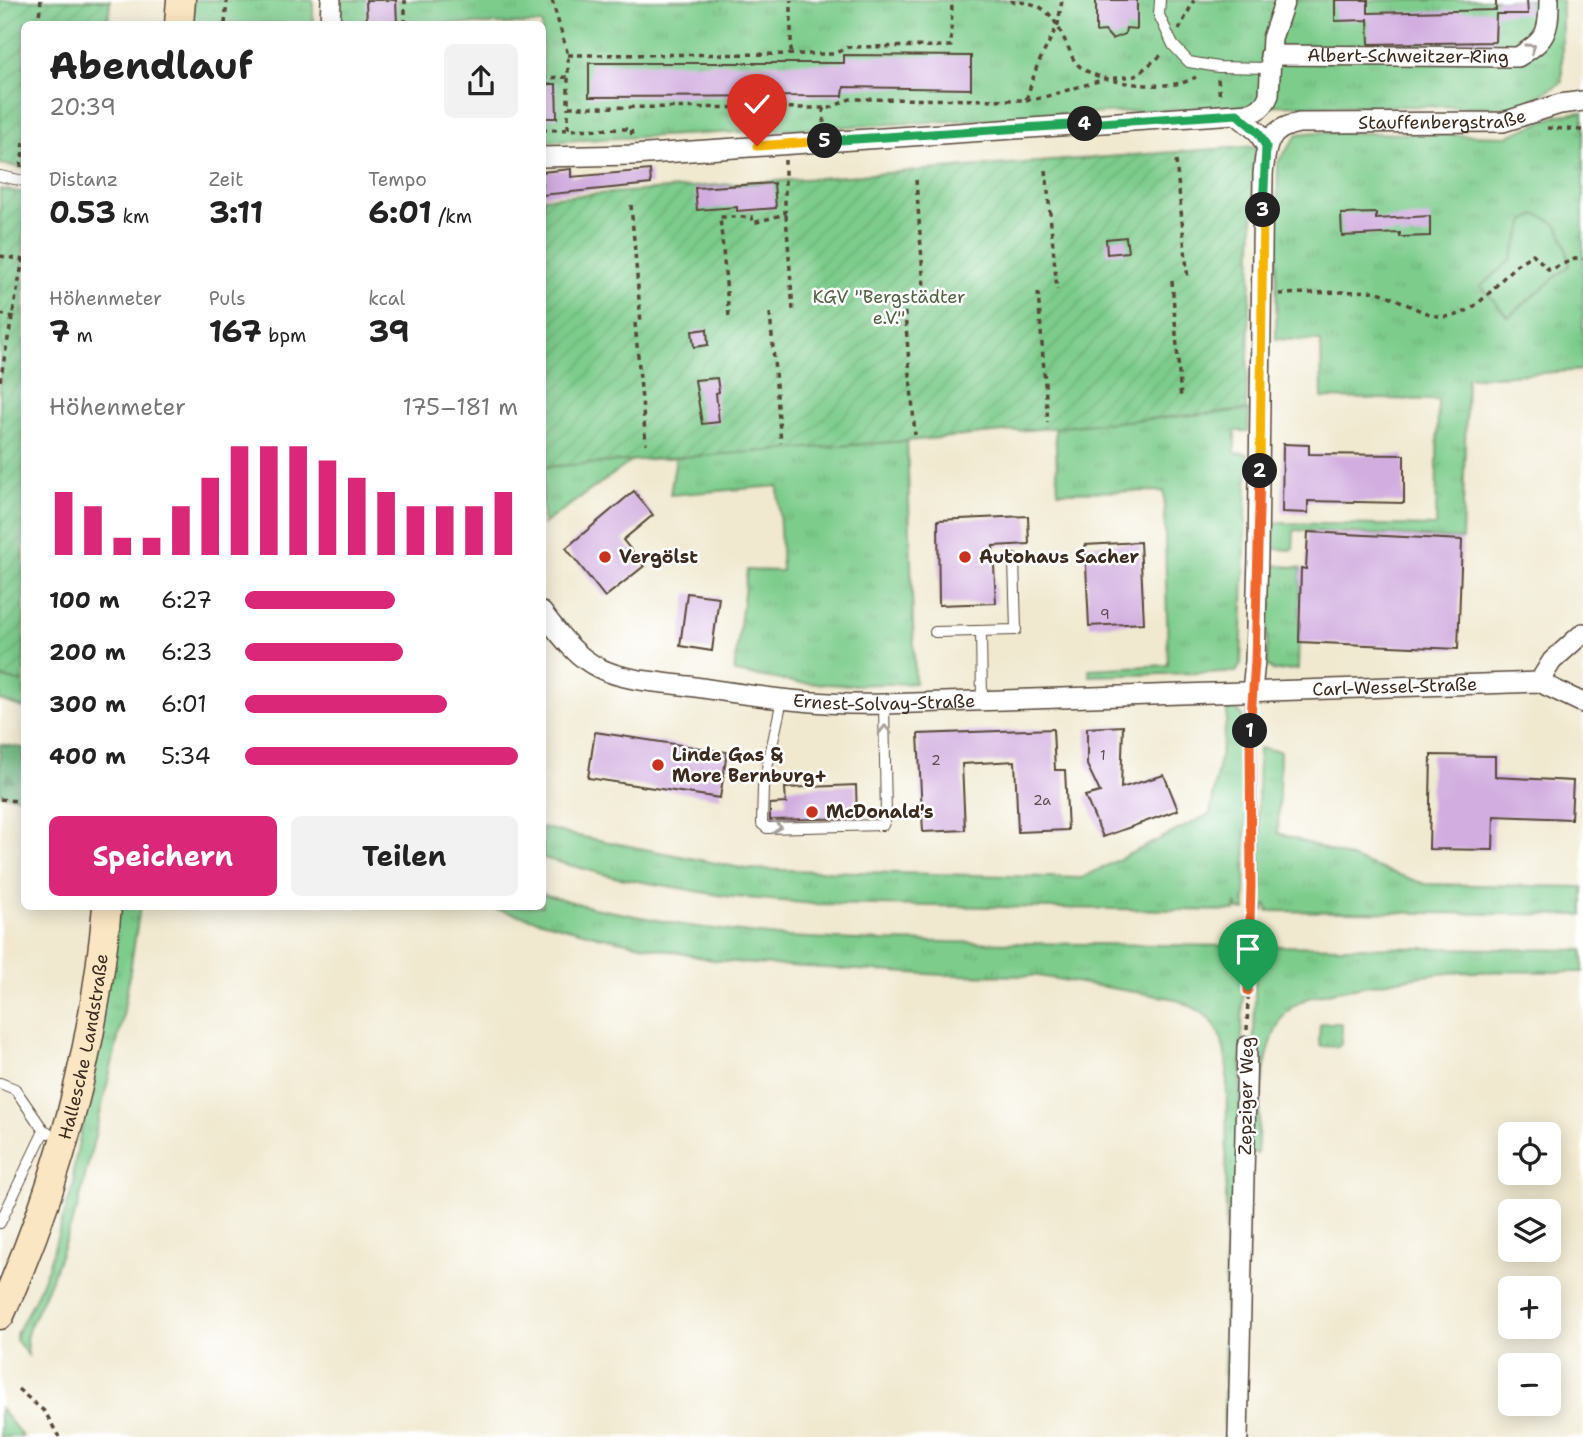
<!DOCTYPE html>
<html lang="de">
<meta charset="utf-8">
<style>
body{margin:0;font-family:"Shantell Sans",sans-serif;background:#f2f2f2;color:#222;height:100vh;display:flex;flex-direction:column;font-size:26px;white-space:nowrap}
*{box-sizing:border-box;margin:0}
p{font-size:23px;color:#767676}
.icon{flex:none;width:38px;height:38px;fill:none;stroke:currentColor;stroke-width:2;stroke-linecap:round;stroke-linejoin:round}
.map{position:relative;flex:1;overflow:hidden}
.details{position:absolute;left:21px;top:21px;width:525px;height:889px;display:flex;flex-direction:column;background:#fff;border-radius:10px;box-shadow:0 4px 18px #0003}
.details>*{flex:none}
.controls{position:absolute;left:1498px;top:1122px;display:grid;gap:14px}
.controls a{display:grid;place-items:center;width:63px;height:63px;border-radius:10px;background:#fff;box-shadow:0 4px 18px #0003;font-size:35px}
.pin{position:absolute;display:grid;place-items:center;width:60px;height:60px;color:#fff;margin:-72px -30px;border-radius:50% 50% 50% 0;rotate:-45deg;box-shadow:0 0 7px #0007}
.pin .icon{rotate:45deg}
.km{position:absolute;width:35px;height:35px;margin:-18px;border-radius:50%;background:#222;color:#fff;font-size:19px;line-height:35px;text-align:center}
.round{display:grid;place-items:center;flex:none;width:74px;height:74px;border-radius:10px;background:#f2f2f2}
.summary{display:flex;align-items:center;justify-content:space-between;height:119px;padding:0 28px}
h1{font-size:38px;font-weight:700;line-height:52px}
.metrics{display:grid;grid-template-columns:repeat(3,1fr);gap:10px;height:119px;padding:7px 28px}
.metrics div{display:grid;align-content:center}
.metrics b{font-size:30px;font-weight:700}
.metrics small{font-size:19px;font-weight:400}
.metrics p{font-size:19px}
.chart{height:196px;padding:14px 28px}
.chart p{display:flex;justify-content:space-between}
.chart svg{width:100%;height:126px;margin-top:7px;stroke:#db2777;stroke-width:6}
.action{display:flex;gap:14px;margin-top:auto;padding:14px 28px}
.action a{flex:1;height:80px;border-radius:10px;background:#db2777;color:#fff;font-size:28px;font-weight:700;line-height:80px;text-align:center}
.action a+a{background:#f2f2f2;color:#222}
ul{padding:0 28px;list-style:none;font-size:23px}
li{display:grid;grid-template-columns:112px 84px 1fr;align-items:center;height:52px}
li i{height:18px;border-radius:9px;background:#db2777}
.map>svg:first-child{display:block}
</style>
<div class="map">
<svg width="1583" height="1437" viewBox="0 0 1583 1437">
<defs>
<pattern id="grass-tufts" width="24" height="20" patternUnits="userSpaceOnUse" patternTransform="scale(1.75)"><rect width="24" height="20" fill="#7dcc8c"/><path d="M3 7l-1-3M5 7V3M7 7l1-3M15 17l-1-3M17 17v-4M19 17l1-3" fill="none" stroke="#6daf78"/></pattern>
<pattern id="forest-firs" width="22" height="20" patternUnits="userSpaceOnUse" patternTransform="scale(1.75)"><rect width="22" height="20" fill="#66b078"/><path d="M5 1l3.5 6h-7zM16 11l3.5 6h-7z" fill="#558f62"/></pattern>
<pattern id="garden-furrows" width="10" height="10" patternUnits="userSpaceOnUse" patternTransform="scale(1.75)"><rect width="10" height="10" fill="#7dcc8c"/><path d="M-1 1l2-2M0 10L10 0M9 11l2-2" fill="none" stroke="#6daf78"/></pattern>
</defs>
<rect width="100%" height="100%" fill="#fff"/>
<filter id="ink" filterUnits="userSpaceOnUse"><feTurbulence type="fractalNoise" baseFrequency=".0143" numOctaves="2"/><feDisplacementMap in="SourceGraphic" scale="14" xChannelSelector="R" yChannelSelector="G"/><feConvolveMatrix kernelMatrix="1 2 1 2 8 2 1 2 1" color-interpolation-filters="sRGB"/></filter>
<filter id="wash" filterUnits="userSpaceOnUse"><feTurbulence type="fractalNoise" baseFrequency=".00686" numOctaves="4" result="noise"/><feDisplacementMap in="SourceGraphic" scale="28" xChannelSelector="R" yChannelSelector="G"/><feGaussianBlur stdDeviation="1.57" result="paint"/><feColorMatrix in="noise" values="0 0 0 0 0 0 0 0 0 0 0 0 0 0 0 0 0 1.4 0 .05"/><feComposite in="paint" operator="in"/></filter>
<g filter="url(#wash)">
<rect width="100%" height="100%" fill="#f0e9d0"/>
<g fill="url(#grass-tufts)" stroke="#5c7b55" stroke-width="2">
<polygon points="194,0 313,0 313,24 192,24"/>
<polygon points="338,0 1562,0 1562,82 1522,107 1261,105 543,142 542,24 337,24"/>
<polygon points="1583,112 1583,370 1467,378 1462,539 1294,530 1293,550 1274,549 1270,545 1270,523 1436,526 1438,400 1322,398 1321,341 1276,339 1278,162 1298,134 1317,132 1508,136 1559,115"/>
<polygon points="1249,410 1248,431 1235,431 1235,453 1248,454 1241,664 1236,672 1090,676 1089,669 1168,665 1164,491 1058,492 1055,427"/>
<polygon points="907,441 915,683 849,685 799,683 734,672 747,570 782,571 778,486 670,495 676,457"/>
<polygon points="633,460 543,524 543,467"/>
<polygon points="1273,565 1301,568 1298,669 1273,671 1267,665 1268,573 1269,568"/>
<polygon points="0,677 24,683 24,708 0,700"/>
<polygon points="1227,703 1241,714 1247,734 1245,910 1238,910 1236,903 1235,911 814,904 725,896 614,877 543,858 542,827 568,834 746,869 1082,878 1210,814 1227,717"/>
<polygon points="1259,748 1280,751 1278,833 1425,884 1583,887 1583,915 1268,911 1267,905 1265,905 1264,911 1256,911"/>
<path d="M543,894L594,908L688,926L786,937L882,941L1235,946L1236,950L1237,946H1244L1233,1437H1224L1227,1069C1223,1026 1212,1012 1171,998L1038,976L944,975L756,964L713,960L598,936L488,907L542,906Z"/>
<polygon points="118,907 140,907 122,1022 78,1206 53,1275 29,1328 26,1339 28,1355 16,1340 16,1334 35,1299 47,1270 74,1183 73,1171 93,1072"/>
<path d="M1267,946L1583,950V972C1539,972 1494,970 1449,973C1419,975 1389,982 1359,987C1333,992 1298,994 1282,1018C1260,1054 1260,1113 1257,1154L1249,1151L1252,1121L1256,947H1263V951H1267Z"/>
<polygon points="1324,1023 1340,1023 1342,1026 1341,1044 1338,1047 1321,1046 1319,1042 1320,1025"/>
<polygon points="0,1408 23,1437 0,1437"/>
</g>
<polygon fill="url(#forest-firs)" stroke="#506d4b" stroke-width="2" points="0,744 24,748 24,798 0,794"/>
<g fill="url(#garden-furrows)" stroke="#5c7b55" stroke-width="2">
<polygon points="0,0 110,0 108,24 24,24 24,168 0,164"/>
<polygon points="1256,146 1246,410 907,441 543,467 543,198"/>
<polygon points="0,189 24,193 24,683 0,677"/>
</g>
<path fill="#7dcc8c" stroke="#5c7b55" stroke-width="2" d="M1536,215C1566,221 1562,238 1570,265L1508,317L1481,286L1511,260L1525,221Z"/>
<g id="blocks">
<g fill="#d1aedf">
<polygon points="366,0 396,0 397,24 367,24"/>
<polygon points="1096,0 1137,0 1137,29 1126,28 1125,34 1112,39 1105,31 1096,32"/>
<polygon points="1335,0 1368,0 1368,13 1496,10 1496,0 1527,0 1528,14 1496,14 1495,42 1369,44 1368,18 1368,20 1335,21"/>
<polygon points="844,55 971,56 971,89 844,87 843,96 589,97 589,63 844,63"/>
<polygon points="542,84 556,84 557,118 542,118"/>
<polygon points="571,169 571,177 650,170 651,184 542,195 542,172"/>
<polygon points="774,183 776,208 737,211 737,207 697,210 695,188"/>
<polygon points="1376,213 1376,219 1430,216 1430,236 1400,237 1400,233 1342,236 1341,214"/>
<polygon points="1126,237 1128,252 1107,254 1106,239"/>
<polygon points="707,329 708,345 694,347 692,331"/>
<polygon points="717,378 719,392 716,393 719,422 702,424 695,380"/>
<polygon points="1283,444 1309,445 1309,454 1404,455 1404,503 1308,501 1308,513 1282,512"/>
<polygon points="634,491 653,515 623,540 644,566 605,597 566,548"/>
<polygon points="1028,516 1029,544 993,546 996,603 939,605 938,520"/>
<polygon points="1308,532 1462,540 1458,649 1299,642 1301,568 1306,569"/>
<polygon points="1140,542 1144,623 1089,626 1085,545"/>
<polygon points="687,593 719,597 712,651 680,646"/>
<polygon points="1123,726 1121,788 1164,775 1178,810 1103,837 1085,796 1100,792 1087,765 1087,728"/>
<polygon points="1053,729 1055,770 1065,770 1068,830 1018,832 1015,761 962,764 965,830 923,832 918,734"/>
<polygon points="595,732 727,752 720,798 588,778"/>
<polygon points="1431,755 1495,756 1495,777 1573,781 1571,819 1494,816 1493,850 1429,849"/>
<polygon points="856,785 857,818 770,820 770,804 786,803 785,788"/>
</g>
</g>
</g>
<g filter="url(#ink)">
<use href="#blocks" fill-opacity="0" stroke="#564739" stroke-width="2"/>
<g fill="none" stroke-linecap="round" stroke-linejoin="round">
<defs>
<g id="service">
<polyline points="1160,0 1159,15 1173,45 1189,62 1218,67 1269,68"/>
<polyline points="0,176 24,181"/>
<polyline points="981,631 982,701"/>
<polyline points="935,632 1016,630 1014,559"/>
<polyline points="782,700 763,787 762,824 767,828 883,825 886,817 884,704"/>
<polyline points="1252,886 1250,717 1252,691"/>
<polyline points="0,1083 15,1089 44,1131 48,1133"/>
<polyline points="0,1223 44,1131"/>
</g>
<g id="minor">
<polyline points="330,24 331,0"/>
<path id="s1" d="M1270,55L1518,57C1546,40 1549,33 1549,0"/>
<polyline points="1237,115 1258,132 1266,146"/>
<path d="M542,157L633,155L1250,113C1260,110 1265,105 1269,95L1272,38L1285,0"/>
<path id="s2" d="M542,612C559,633 574,656 599,668C625,681 659,682 688,686C754,696 818,706 884,704L1539,682L1583,703"/>
<polyline points="1539,682 1552,661 1583,633"/>
<path id="s3" d="M1252,691L1255,661L1258,556L1263,174C1266,146 1267,129 1299,123L1503,122L1560,104L1583,101"/>
<polyline points="1238,1437 1247,1046"/>
</g>
<g id="secondary">
<polyline points="179,24 181,0"/>
<path id="s4" d="M0,1315C58,1187 95,1047 107,906"/>
</g>
</defs>
<use href="#service" stroke="#564739" stroke-width="12"/>
<use href="#minor" stroke="#564739" stroke-width="22"/>
<use href="#secondary" stroke="#564739" stroke-width="31"/>
<g stroke="#564739" stroke-width="3.5" stroke-dasharray="5 5" stroke-linecap="butt">
<polyline points="552,0 568,55 568,107 830,108 850,99 1026,100 1037,66 1058,24 1062,0"/>
<path d="M1012,0V2C1049,1 1055,20 1069,49C1071,54 1073,60 1077,64C1096,83 1155,89 1181,83C1186,82 1192,79 1196,77"/>
<polyline points="38,24 41,0"/>
<polyline points="225,24 227,0"/>
<polyline points="405,24 405,0"/>
<polyline points="1179,30 1194,0"/>
<polyline points="791,52 791,0"/>
<polyline points="568,55 834,54 848,47 951,46 952,0"/>
<polyline points="542,78 568,77"/>
<polyline points="1218,79 1220,99"/>
<polyline points="1026,100 1041,98 1105,79 1135,76 1164,53"/>
<polyline points="754,107 756,129"/>
<polyline points="823,108 824,124"/>
<polyline points="1547,128 1583,130"/>
<polyline points="568,129 568,107"/>
<polyline points="542,130 631,129 632,136"/>
<polyline points="1176,161 1188,280"/>
<polyline points="21,167 24,140"/>
<polyline points="1046,170 1057,290"/>
<polyline points="916,180 925,301"/>
<polyline points="631,205 641,323"/>
<polyline points="786,215 793,311"/>
<polyline points="0,256 24,260"/>
<polyline points="1172,281 1181,400"/>
<polyline points="1038,292 1048,423"/>
<path d="M1279,294L1374,291C1395,296 1410,308 1430,314C1465,327 1489,292 1511,270C1517,263 1526,259 1533,254L1549,270L1577,258L1583,259"/>
<polyline points="904,302 915,435"/>
<polyline points="770,313 781,443"/>
<polyline points="0,314 14,317"/>
<polyline points="729,316 720,217 752,217 753,223 785,214 785,160"/>
<polyline points="635,323 646,444"/>
<polyline points="0,381 24,254"/>
<polyline points="0,799 24,802"/>
<polyline points="1247,1030 1251,898"/>
<polyline points="18,1389 45,1412 59,1437"/>
</g>
<use href="#service" stroke="#fff" stroke-width="10"/>
<use href="#minor" stroke="#fff" stroke-width="19"/>
<use href="#secondary" stroke="#fbe6c3" stroke-width="28"/>
</g>
<defs><path id="oneway-chevron" d="M-2-3.5L2.5 0L-2 3.5" fill="none" stroke-width="1.6" stroke-linecap="round" stroke-linejoin="round" transform="scale(1.75)"/></defs>
<g stroke="#a79f9a">
<use href="#oneway-chevron" transform="translate(1531 48) rotate(-35)"/>
<use href="#oneway-chevron" transform="translate(885 730) rotate(-91)"/>
<use href="#oneway-chevron" transform="translate(777 827) rotate(3)"/>
</g>
</g>
<g fill="none" stroke-linecap="round" stroke-linejoin="round" filter="url(#ink)">
<defs>
<polyline id="split-1" points="1248,991 1251,886 1250,731"/>
<polyline id="split-2" points="1250,731 1255,661 1260,471"/>
<polyline id="split-3" points="1260,471 1263,210"/>
<polyline id="split-4" points="1085,124 1237,114 1258,132 1266,146 1263,210"/>
<polyline id="split-5" points="825,141 1085,124"/>
<polyline id="split-6" points="757,146 825,141"/>
</defs>
<use href="#split-1" stroke="#fff" stroke-width="14"/>
<use href="#split-2" stroke="#fff" stroke-width="14"/>
<use href="#split-3" stroke="#fff" stroke-width="14"/>
<use href="#split-4" stroke="#fff" stroke-width="14"/>
<use href="#split-5" stroke="#fff" stroke-width="14"/>
<use href="#split-6" stroke="#fff" stroke-width="14"/>
<use href="#split-1" stroke="#f0652b" stroke-width="9"/>
<use href="#split-2" stroke="#f0652b" stroke-width="9"/>
<use href="#split-3" stroke="#f5b400" stroke-width="9"/>
<use href="#split-4" stroke="#22a559" stroke-width="9"/>
<use href="#split-5" stroke="#22a559" stroke-width="9"/>
<use href="#split-6" stroke="#f5b400" stroke-width="9"/>
</g>
<g fill="#c8321e" stroke="#fff" stroke-width="2.5">
<circle cx="605" cy="557" r="7"/>
<circle cx="965" cy="557" r="7"/>
<circle cx="658" cy="765" r="7"/>
<circle cx="812" cy="812" r="7"/>
</g>
<g text-anchor="middle" dominant-baseline="central" stroke-width="5" stroke-linejoin="round" paint-order="stroke">
<g font-size="14" fill="#604b4e">
<text x="1105" y="614">9</text>
<text x="1103" y="755">1</text>
<text x="936" y="760">2</text>
<text x="1042" y="800">2a</text>
</g>
<g font-size="18" fill="#3b2a1e" stroke="#fff">
<text stroke="none"><textPath href="#s1" startOffset="138">Albert-Schweitzer-Ring</textPath></text>
<text stroke="none"><textPath href="#s3" startOffset="730">Stauffenbergstraße</textPath></text>
<text stroke="none"><textPath href="#s2" startOffset="880">Carl-Wessel-Straße</textPath></text>
<text stroke="none"><textPath href="#s2" startOffset="369">Ernest-Solvay-Straße</textPath></text>
<text stroke="none"><textPath href="#s4" startOffset="282">Hallesche Landstraße</textPath></text>
<text transform="translate(1246 1096) rotate(-89)">Zepziger Weg</text>
</g>
<g font-size="18" fill="#526344" stroke="#fff">
<text x="889" y="297">KGV "Bergstädter<tspan x="889" dy="21">e.V."</tspan></text>
</g>
<g font-size="18" font-weight="bold" fill="#3b2a1e" stroke="#fff" text-anchor="start">
<text x="619" y="557">Vergölst</text>
<text x="979" y="557">Autohaus Sacher</text>
<text x="672" y="755">Linde Gas &amp;<tspan x="672" dy="21">More Bernburg+</tspan></text>
<text x="826" y="812">McDonald's</text>
</g>
</g>
</svg>
<div class="controls">
<a><svg class="icon" aria-label="locate" viewBox="0 0 24 24"><circle cx="12" cy="12" r="6"/><path d="M12 2v4M12 18v4M2 12h4M18 12h4"/></svg></a>
<a><svg class="icon" aria-label="layers" viewBox="0 0 24 24"><path d="M12 4l9 5-9 5-9-5zM3 14l9 5 9-5"/></svg></a>
<a>+</a>
<a>−</a>
</div>
<div class="pin" style="left:1248px;top:991px;background:#1e9e55"><svg class="icon" aria-label="arrive" viewBox="0 0 24 24"><path d="M6 21V4h12l-3 4 3 4H6"/></svg></div>
<div class="pin" style="left:757px;top:146px;background:#d93025"><svg class="icon" aria-label="check" viewBox="0 0 24 24"><path d="M5 12l5 5 9-10"/></svg></div>
<b class="km" style="left:1250px;top:731px">1</b>
<b class="km" style="left:1260px;top:471px">2</b>
<b class="km" style="left:1263px;top:210px">3</b>
<b class="km" style="left:1085px;top:124px">4</b>
<b class="km" style="left:825px;top:141px">5</b>
<section class="details">
<div class="summary"><div><h1>Abendlauf</h1><p>20:39</p></div><a class="round"><svg class="icon" aria-label="share" viewBox="0 0 24 24"><path d="M12 15V3M7 8l5-5 5 5M5 13v7h14v-7"/></svg></a></div>
<div class="metrics">
<div><p>Distanz</p><b>0.53<small> km</small></b></div>
<div><p>Zeit</p><b>3:11</b></div>
<div><p>Tempo</p><b>6:01<small> /km</small></b></div>
</div>
<div class="metrics">
<div><p>Höhenmeter</p><b>7<small> m</small></b></div>
<div><p>Puls</p><b>167<small> bpm</small></b></div>
<div><p>kcal</p><b>39</b></div>
</div>
<div class="chart"><p><span>Höhenmeter</span>175–181 m</p>
<svg viewBox="0 0 160 44" preserveAspectRatio="none"><path d="M5 44V22M15 44V27M25 44V38M35 44V38M45 44V27M55 44V17M65 44V6M75 44V6M85 44V6M95 44V11M105 44V17M115 44V22M125 44V27M135 44V27M145 44V27M155 44V22"/></svg>
</div>
<ul>
<li><b>100 m</b>6:27<i style="width:55%"></i></li>
<li><b>200 m</b>6:23<i style="width:58%"></i></li>
<li><b>300 m</b>6:01<i style="width:74%"></i></li>
<li><b>400 m</b>5:34<i style="width:100%"></i></li>
</ul>
<div class="action"><a>Speichern</a><a>Teilen</a></div>
</section>
</div>
